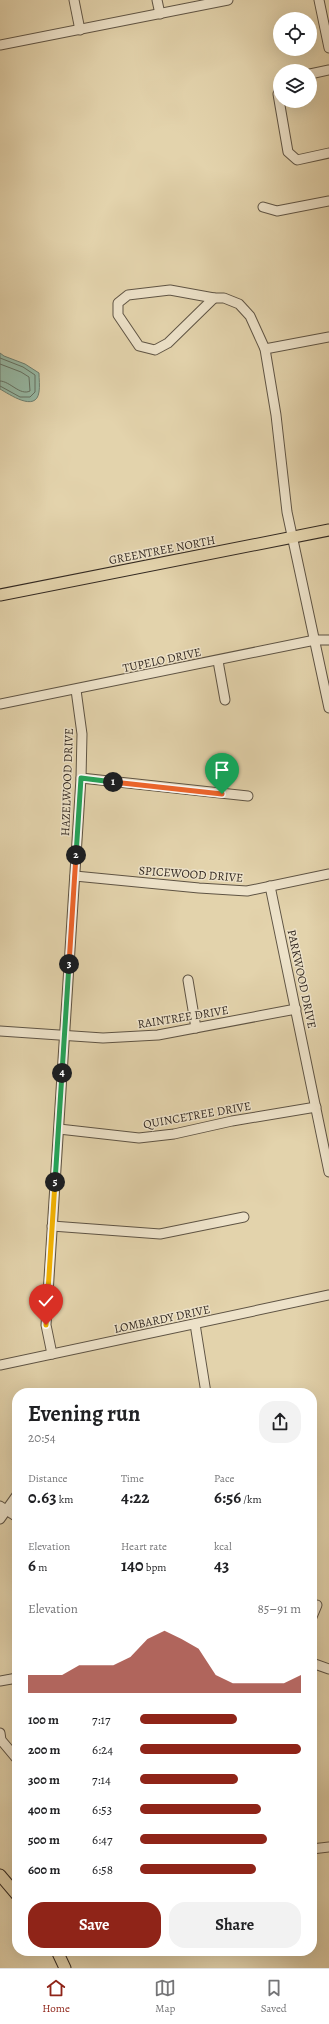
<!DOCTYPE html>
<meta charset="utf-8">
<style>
body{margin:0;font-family:Alegreya,serif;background:#f2f2f2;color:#202124;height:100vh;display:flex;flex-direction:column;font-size:15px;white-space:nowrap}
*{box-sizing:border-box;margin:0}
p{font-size:13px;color:#757577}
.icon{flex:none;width:22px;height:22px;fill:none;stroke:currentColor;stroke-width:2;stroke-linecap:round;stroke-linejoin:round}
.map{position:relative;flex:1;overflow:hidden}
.panel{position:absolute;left:12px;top:1388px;width:305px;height:568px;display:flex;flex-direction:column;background:#fff;border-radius:16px;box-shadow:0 4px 16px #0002}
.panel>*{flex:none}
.buttons{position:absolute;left:273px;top:12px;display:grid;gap:8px}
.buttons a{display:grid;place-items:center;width:44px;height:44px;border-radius:50%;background:#fff;box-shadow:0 4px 16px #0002;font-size:20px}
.pin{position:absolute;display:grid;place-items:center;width:34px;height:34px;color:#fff;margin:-41px -17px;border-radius:50% 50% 50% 0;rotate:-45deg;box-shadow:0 0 4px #0007}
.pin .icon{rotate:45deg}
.km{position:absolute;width:20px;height:20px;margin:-10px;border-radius:50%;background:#222;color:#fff;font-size:11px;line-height:20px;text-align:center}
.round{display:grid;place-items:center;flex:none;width:42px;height:42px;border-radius:16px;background:#f2f2f2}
.headline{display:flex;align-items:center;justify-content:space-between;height:68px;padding:0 16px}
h1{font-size:22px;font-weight:700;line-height:30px}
.figures{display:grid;grid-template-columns:repeat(3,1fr);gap:6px;height:68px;padding:4px 16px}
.figures div{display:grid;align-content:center}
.figures b{font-size:17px;font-weight:700}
.figures small{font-size:11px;font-weight:400}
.figures p{font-size:11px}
.chart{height:112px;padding:8px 16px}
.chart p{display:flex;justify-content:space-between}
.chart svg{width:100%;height:72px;margin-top:4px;fill:#8f2418;opacity:.7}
.primary-button{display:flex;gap:8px;margin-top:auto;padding:8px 16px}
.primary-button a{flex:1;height:46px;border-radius:16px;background:#8f2418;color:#fff;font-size:16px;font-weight:700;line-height:46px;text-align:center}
.primary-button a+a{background:#f2f2f2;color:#202124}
ul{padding:0 16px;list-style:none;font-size:13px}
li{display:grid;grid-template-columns:64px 48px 1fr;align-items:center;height:30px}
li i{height:10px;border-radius:5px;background:#8f2418}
.tab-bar{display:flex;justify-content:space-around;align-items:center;height:56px;border-top:1px solid #e0e0e0;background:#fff;font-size:11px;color:#757577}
.tab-bar a{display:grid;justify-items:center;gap:2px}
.tab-bar .current{color:#8f2418}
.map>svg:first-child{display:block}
</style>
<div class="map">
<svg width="329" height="1968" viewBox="0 0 329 1968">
<rect width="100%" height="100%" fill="#e3d3ac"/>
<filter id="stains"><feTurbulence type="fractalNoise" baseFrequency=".005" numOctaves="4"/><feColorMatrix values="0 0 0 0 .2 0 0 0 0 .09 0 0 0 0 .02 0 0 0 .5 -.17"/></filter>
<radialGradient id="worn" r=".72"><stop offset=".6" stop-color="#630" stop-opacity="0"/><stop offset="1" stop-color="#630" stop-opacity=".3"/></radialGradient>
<path fill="#96b9a5" stroke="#6e7f70" d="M0,353L4,356L25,364L39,373C39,379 40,386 39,392C36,413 9,394 0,389Z"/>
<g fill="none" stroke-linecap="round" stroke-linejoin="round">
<g stroke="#647163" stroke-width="1">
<polyline points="0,358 23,367 35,375 35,392 30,397 20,397 0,386"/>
<path d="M0,364L21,372L29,377L30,391C20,396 10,381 0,381"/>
</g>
<defs>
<g id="minor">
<polyline points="74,0 80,30"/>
<polyline points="157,0 160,14"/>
<polyline points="319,0 329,48"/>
<polyline points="0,45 228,0"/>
<polyline points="310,74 329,70"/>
<polyline points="280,87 278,94 288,152 297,160 329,153"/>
<polyline points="263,207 277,211 329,201"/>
<polygon points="170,290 214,298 168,343 155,350 139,346 118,315 118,303 128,295"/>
<polyline points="214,298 224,298 239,304 250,316 265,349 276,415 287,512 329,708"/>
<polyline points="265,349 329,337"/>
<polyline points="218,661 225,700"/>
<polyline points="0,704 315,640 329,640"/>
<polyline points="81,778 248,796"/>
<polyline points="75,876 199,888 247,891 329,874"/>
<polyline points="270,886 329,1172"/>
<polyline points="188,980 196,1028"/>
<polyline points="0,1031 103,1038 158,1035 296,1009"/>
<polyline points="59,1129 139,1138 174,1134 232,1121 316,1107"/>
<polyline points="52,1226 160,1234 244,1217"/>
<polyline points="195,1324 206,1393"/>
<polyline points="52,1354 46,1325 81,778 82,734 76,690"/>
<polyline points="0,1365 329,1295"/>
<polyline points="0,1506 17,1517"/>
<polyline points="0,1519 17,1495"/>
<polyline points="312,1617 317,1605"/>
<polyline points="312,1663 329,1669"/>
<polyline points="0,1681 17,1678"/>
<polyline points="0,1733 1,1740 17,1759"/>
<polyline points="312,1849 329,1847"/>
</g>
<g id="major">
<polyline points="0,595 329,530"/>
<polyline points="0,1875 17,1895"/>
<polyline points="57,1951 65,1968"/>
</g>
</defs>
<use href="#minor" stroke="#5f5444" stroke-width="11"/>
<use href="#major" stroke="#332921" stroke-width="13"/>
<use href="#minor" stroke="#ede2c9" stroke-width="9"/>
<use href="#major" stroke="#e3d3ac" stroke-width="11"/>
</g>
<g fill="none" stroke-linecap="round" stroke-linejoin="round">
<defs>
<polyline id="split-1" points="113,782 222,794"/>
<polyline id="split-2" points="76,855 81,778 113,782"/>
<polyline id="split-3" points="69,964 76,855"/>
<polyline id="split-4" points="62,1073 69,964"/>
<polyline id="split-5" points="55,1182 62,1073"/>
<polyline id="split-6" points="48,1291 55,1182"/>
<polyline id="split-7" points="46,1325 48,1291"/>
</defs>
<use href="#split-1" stroke="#fff" stroke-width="8"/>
<use href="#split-2" stroke="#fff" stroke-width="8"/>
<use href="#split-3" stroke="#fff" stroke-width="8"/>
<use href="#split-4" stroke="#fff" stroke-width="8"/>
<use href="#split-5" stroke="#fff" stroke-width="8"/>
<use href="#split-6" stroke="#fff" stroke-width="8"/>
<use href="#split-7" stroke="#fff" stroke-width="8"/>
<use href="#split-1" stroke="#f0652b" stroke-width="5"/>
<use href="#split-2" stroke="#22a559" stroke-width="5"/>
<use href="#split-3" stroke="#f0652b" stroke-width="5"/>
<use href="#split-4" stroke="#22a559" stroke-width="5"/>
<use href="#split-5" stroke="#22a559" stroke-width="5"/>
<use href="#split-6" stroke="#f5b400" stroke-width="5"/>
<use href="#split-7" stroke="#f5b400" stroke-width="5"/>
</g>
<g text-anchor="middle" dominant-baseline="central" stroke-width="3" stroke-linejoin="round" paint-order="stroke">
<g font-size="12" fill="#332921" stroke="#ede2c9">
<text transform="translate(162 550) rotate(-11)">GREENTREE NORTH</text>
<text transform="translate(162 660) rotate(-12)">TUPELO DRIVE</text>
<text transform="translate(67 782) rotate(-88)">HAZELWOOD DRIVE</text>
<text transform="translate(191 874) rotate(4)">SPICEWOOD DRIVE</text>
<text transform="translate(302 979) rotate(78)">PARKWOOD DRIVE</text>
<text transform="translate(183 1017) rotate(-9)">RAINTREE DRIVE</text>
<text transform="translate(197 1115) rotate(-10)">QUINCETREE DRIVE</text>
<text transform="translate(162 1319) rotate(-12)">LOMBARDY DRIVE</text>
</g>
</g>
<rect width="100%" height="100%" filter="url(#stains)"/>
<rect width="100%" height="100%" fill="url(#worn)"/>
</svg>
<div class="buttons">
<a><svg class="icon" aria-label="locate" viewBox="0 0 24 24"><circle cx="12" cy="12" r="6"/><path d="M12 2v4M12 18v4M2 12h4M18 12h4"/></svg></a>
<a><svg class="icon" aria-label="layers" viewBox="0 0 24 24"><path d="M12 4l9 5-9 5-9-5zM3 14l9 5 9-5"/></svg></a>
</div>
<div class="pin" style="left:222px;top:794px;background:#1e9e55"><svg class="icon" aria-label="arrive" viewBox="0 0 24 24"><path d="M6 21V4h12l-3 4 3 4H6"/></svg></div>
<div class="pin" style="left:46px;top:1325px;background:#d93025"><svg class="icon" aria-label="check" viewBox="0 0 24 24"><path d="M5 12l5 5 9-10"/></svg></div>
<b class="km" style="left:113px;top:782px">1</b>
<b class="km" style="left:76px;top:855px">2</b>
<b class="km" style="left:69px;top:964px">3</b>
<b class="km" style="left:62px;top:1073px">4</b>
<b class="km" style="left:55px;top:1182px">5</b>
<section class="panel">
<div class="headline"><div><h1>Evening run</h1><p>20:54</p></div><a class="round"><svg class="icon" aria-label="share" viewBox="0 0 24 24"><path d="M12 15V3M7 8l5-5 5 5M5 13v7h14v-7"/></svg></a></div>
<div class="figures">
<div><p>Distance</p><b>0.63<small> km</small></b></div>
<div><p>Time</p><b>4:22</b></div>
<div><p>Pace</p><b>6:56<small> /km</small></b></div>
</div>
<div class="figures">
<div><p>Elevation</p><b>6<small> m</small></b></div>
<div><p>Heart rate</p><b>140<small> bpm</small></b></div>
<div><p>kcal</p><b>43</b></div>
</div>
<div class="chart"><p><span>Elevation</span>85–91 m</p>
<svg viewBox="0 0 160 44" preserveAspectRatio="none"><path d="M0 44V33L10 33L20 33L30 27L40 27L50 27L60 22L70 11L80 6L90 11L100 17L110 33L120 38L130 38L140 38L150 38L160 33V44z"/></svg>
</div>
<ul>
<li><b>100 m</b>7:17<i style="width:60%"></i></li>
<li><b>200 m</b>6:24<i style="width:100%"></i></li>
<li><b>300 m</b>7:14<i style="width:61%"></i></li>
<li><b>400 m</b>6:53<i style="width:75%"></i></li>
<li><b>500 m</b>6:47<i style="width:79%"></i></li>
<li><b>600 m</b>6:58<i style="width:72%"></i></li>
</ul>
<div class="primary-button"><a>Save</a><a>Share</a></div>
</section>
</div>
<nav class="tab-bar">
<a class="current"><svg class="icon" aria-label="home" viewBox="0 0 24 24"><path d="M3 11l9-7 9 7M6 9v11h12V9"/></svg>Home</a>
<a><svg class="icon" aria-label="map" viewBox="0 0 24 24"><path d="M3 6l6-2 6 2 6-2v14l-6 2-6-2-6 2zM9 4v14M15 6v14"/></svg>Map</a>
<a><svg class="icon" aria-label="saved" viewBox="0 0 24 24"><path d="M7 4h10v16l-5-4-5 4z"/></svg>Saved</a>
</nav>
